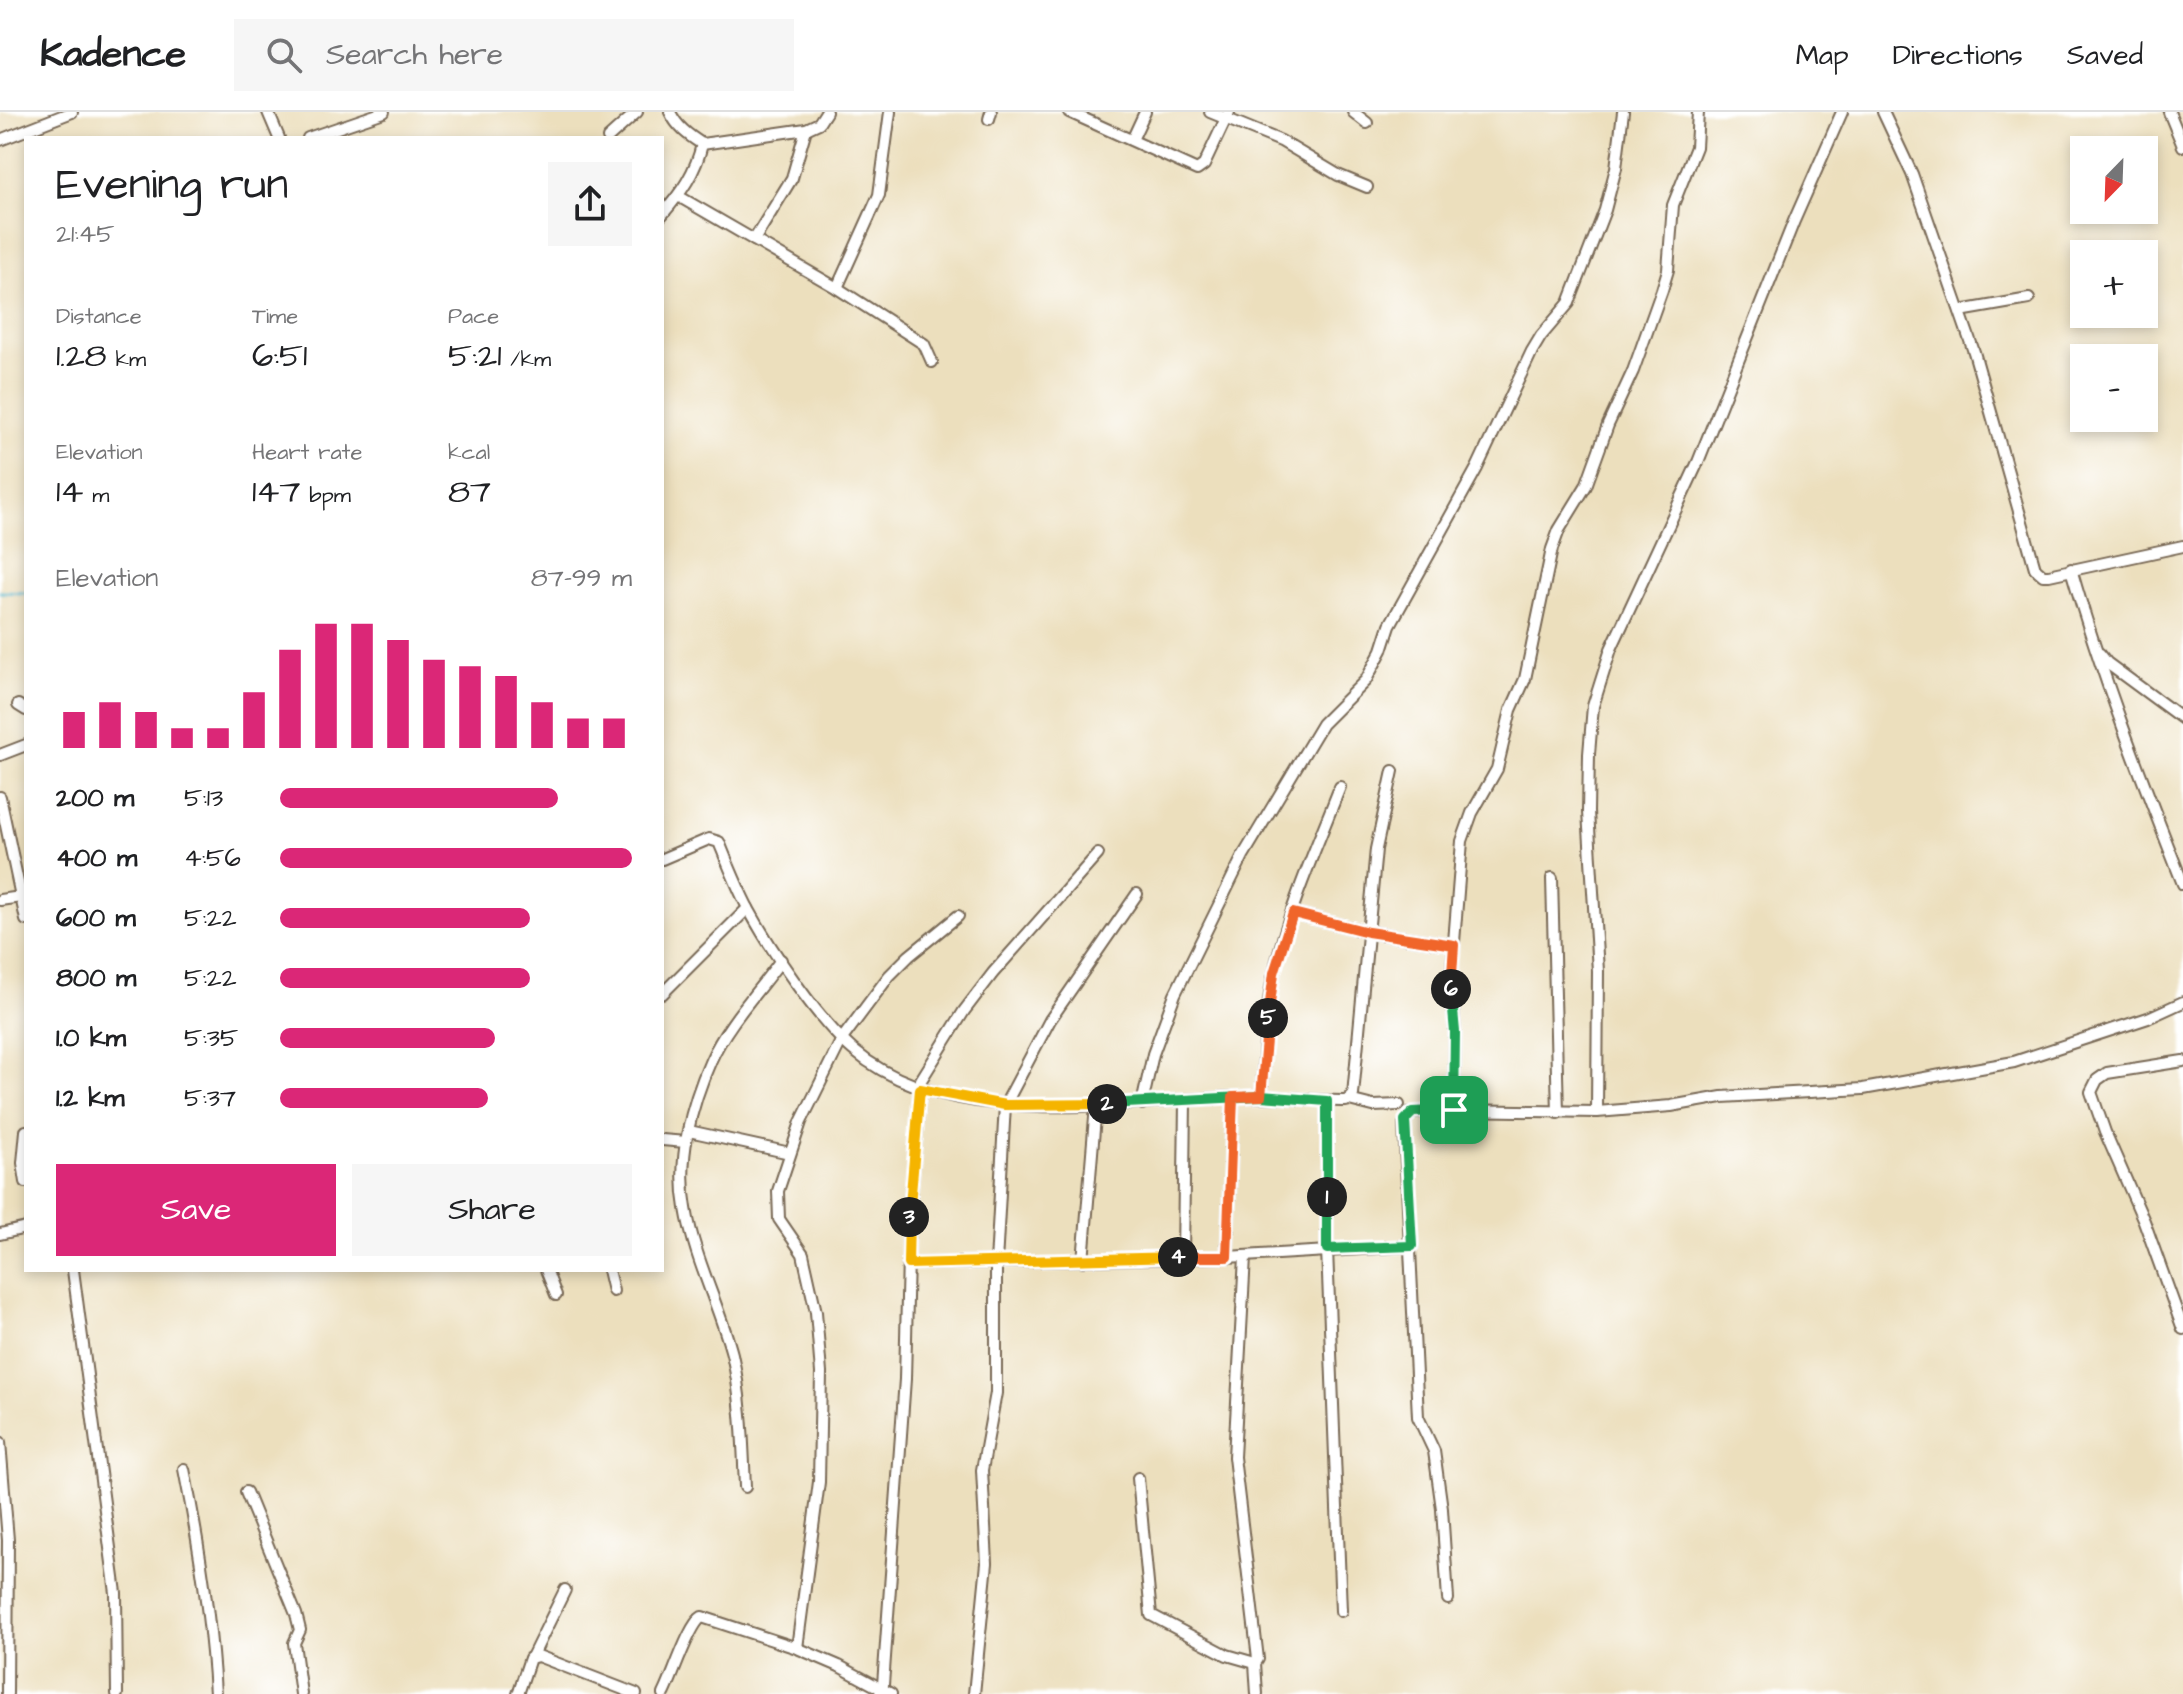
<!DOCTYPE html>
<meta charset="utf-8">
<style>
body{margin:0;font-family:"Architects Daughter",sans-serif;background:#f6f6f6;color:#202124;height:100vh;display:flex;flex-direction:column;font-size:30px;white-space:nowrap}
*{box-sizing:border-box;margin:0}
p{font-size:26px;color:#757577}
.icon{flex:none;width:44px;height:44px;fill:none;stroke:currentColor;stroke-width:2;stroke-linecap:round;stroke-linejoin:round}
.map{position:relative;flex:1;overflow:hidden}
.details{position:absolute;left:24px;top:24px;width:640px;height:1136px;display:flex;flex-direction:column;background:#fff;border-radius:0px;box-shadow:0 4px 12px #0003}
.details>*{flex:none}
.needle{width:52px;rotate:203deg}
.buttons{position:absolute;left:2070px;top:24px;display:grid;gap:16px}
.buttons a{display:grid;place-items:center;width:88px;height:88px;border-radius:0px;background:#fff;box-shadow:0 4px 12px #0003;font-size:40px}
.pin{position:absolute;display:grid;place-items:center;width:68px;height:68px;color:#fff;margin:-34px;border-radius:16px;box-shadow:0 4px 12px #0006}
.km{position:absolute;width:40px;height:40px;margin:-20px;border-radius:50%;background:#222;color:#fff;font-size:22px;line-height:40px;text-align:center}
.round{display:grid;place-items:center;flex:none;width:84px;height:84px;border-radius:0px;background:#f6f6f6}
.headline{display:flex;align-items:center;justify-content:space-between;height:136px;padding:0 32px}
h1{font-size:44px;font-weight:600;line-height:60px}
.figures{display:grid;grid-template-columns:repeat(3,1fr);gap:12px;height:136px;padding:8px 32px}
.figures div{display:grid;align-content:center}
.figures b{font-size:34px;font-weight:600}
.figures small{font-size:22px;font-weight:400}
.figures p{font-size:22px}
.chart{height:224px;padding:16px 32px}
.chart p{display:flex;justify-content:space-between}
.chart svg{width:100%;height:144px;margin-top:8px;stroke:#db2777;stroke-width:6}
.cta{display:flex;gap:16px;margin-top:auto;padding:16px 32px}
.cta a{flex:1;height:92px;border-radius:0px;background:#db2777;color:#fff;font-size:32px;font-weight:600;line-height:92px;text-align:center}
.cta a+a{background:#f6f6f6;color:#202124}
ul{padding:0 32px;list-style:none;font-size:26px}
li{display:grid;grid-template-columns:128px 96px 1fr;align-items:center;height:60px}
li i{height:20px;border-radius:10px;background:#db2777}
header{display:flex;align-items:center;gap:48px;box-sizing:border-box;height:112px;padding:0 40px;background:#fff;border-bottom:2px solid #e0e0e0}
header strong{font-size:38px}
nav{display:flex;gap:44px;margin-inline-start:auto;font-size:28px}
.search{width:560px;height:72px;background:#f6f6f6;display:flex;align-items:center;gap:20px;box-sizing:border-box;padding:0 28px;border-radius:0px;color:#757577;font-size:30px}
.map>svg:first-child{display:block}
</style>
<header>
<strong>Kadence</strong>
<div class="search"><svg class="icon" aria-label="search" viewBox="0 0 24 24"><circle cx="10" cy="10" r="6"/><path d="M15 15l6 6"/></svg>Search here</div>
<nav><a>Map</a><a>Directions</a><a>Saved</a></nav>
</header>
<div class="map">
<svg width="2183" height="1582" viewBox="0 0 2183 1582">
<rect width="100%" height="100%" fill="#fff"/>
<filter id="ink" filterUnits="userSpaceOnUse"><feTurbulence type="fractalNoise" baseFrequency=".0125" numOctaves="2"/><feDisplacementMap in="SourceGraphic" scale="16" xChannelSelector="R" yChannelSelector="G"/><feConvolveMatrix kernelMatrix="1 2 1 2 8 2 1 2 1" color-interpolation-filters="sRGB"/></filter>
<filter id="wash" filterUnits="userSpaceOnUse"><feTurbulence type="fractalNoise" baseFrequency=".006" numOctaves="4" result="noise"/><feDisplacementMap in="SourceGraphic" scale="32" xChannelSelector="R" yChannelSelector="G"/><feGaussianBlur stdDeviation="1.8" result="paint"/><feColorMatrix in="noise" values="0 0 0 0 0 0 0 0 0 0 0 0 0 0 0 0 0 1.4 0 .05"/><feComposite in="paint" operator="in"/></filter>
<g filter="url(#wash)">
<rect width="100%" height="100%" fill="#ecdfbd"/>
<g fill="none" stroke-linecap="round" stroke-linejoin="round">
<polyline stroke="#53b9d1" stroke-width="3" points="0,480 26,481"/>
</g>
</g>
<g filter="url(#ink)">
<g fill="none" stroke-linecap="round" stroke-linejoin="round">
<defs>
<g id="minor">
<polyline points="268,0 279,26"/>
<path d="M670,0C677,15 688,23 702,32L806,17L819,11L826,0"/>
<polyline points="1069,0 1197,58 1204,53 1229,0"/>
<polyline points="1210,0 1281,29 1338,63 1367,75"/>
<polyline points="1353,0 1367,11"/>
<polyline points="1883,0 1912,62 1974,240 2035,456 2043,463 2049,463 2183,434"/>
<polyline points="2169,0 2183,34"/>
<polyline points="989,7 991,0"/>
<polyline points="308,26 384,0"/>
<polyline points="608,26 637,0"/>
<polyline points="0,28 72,0"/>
<polyline points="1132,28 1145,0"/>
<polyline points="678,84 837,176 924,232 932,250"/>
<path d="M662,103C681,81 696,60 702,32"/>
<polyline points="754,128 792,66 806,17"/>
<polyline points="837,176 879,83 890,0"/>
<polyline points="1960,199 2029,187"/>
<path d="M2071,457C2102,565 2142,668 2183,772"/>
<polyline points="2100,542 2107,551 2183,607"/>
<polyline points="18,593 26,598"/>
<polyline points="0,643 26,633"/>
<polyline points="0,685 26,808"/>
<path d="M662,747L709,727L719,730C728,752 737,775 748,796C771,838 817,907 853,938C951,1021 1118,989 1237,985C1273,983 1310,989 1346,989L1353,983L1376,737L1393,659"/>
<polyline points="1552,766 1558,1001"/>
<polyline points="0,788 21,785"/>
<polyline points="1293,801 1368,820 1454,833"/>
<polyline points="662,882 748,796"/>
<polyline points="2183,949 2107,961 2097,968 2091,980 2105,1020 2144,1109 2183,1217"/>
<path d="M1261,984C1265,943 1265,901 1274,861C1288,798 1316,736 1340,675"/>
<polyline points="1349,988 1373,994 1399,993"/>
<polyline points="1327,989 1327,1137 1341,1499"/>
<polyline points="1142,992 1153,942 1175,882 1243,744 1322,612 1366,568 1382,538 1390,513 1477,356 1532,239 1541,224 1569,191 1605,98 1616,56 1623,0"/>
<polyline points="1454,998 1455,920 1451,868 1462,729 1472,701 1497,657 1511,598 1525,567 1552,437 1559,418 1586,374 1608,313 1633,259 1662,178 1668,158 1673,93 1696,35 1698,0"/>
<polyline points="1597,1000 1598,859 1588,700 1589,642 1593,594 1611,537 1698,350 1794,109 1842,0"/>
<polyline points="26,1019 23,1051 26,1070"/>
<polyline points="689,1019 790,1041"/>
<polyline points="662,1028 686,1030"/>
<polyline points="0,1122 26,1116"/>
<polyline points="1183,1145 1185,989"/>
<polyline points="1227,1145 1233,985"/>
<polyline points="1083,1149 1096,993"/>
<polyline points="908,1152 1227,1145 1412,1134"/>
<polyline points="73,1158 116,1481 117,1582"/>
<polyline points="546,1158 556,1183"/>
<polyline points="608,1158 613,1179"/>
<polyline points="0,1330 8,1428 7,1582"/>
<path d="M184,1357C199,1432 211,1506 215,1582"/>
<polyline points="1138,1366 1151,1503 1227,1543 1255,1551 1258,1547 1234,1345 1245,1145"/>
<path d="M745,1375C743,1331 742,1286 732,1242C719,1193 694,1146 686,1096C677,1047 691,993 711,948C727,912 758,880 781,848"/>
<polyline points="246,1380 296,1502 300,1518 294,1531 301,1582"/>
<polyline points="1448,1487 1442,1397 1434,1339 1418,1305 1404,1012 1409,1001 1454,998 1597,1000 1671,994 1722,985 1863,977 2014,950 2148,906 2183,890"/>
<polyline points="797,1536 819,1370 821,1261 816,1200 803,1142 779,1107 778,1079 801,1010 842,927 889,864 909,844 958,804"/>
<polyline points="532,1545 565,1478"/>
<polyline points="1255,1551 1257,1582"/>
<polyline points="518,1582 530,1546 538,1544 636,1582"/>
<path d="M664,1582C673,1565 689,1512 702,1505L797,1536L839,1554L891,1582"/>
<polyline points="880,1582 883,1573 905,1267 909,1105 921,968 964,899 993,861 1098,742"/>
<polyline points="974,1582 987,1451 982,1358 996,1281 996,1151 1005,993 1050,908 1137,782"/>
</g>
</defs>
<use href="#minor" stroke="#796956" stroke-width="14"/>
<use href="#minor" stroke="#fff" stroke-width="10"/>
</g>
</g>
<g fill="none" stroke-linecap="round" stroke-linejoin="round" filter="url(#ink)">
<defs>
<polyline id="split-1" points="1327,1085 1327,1137 1412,1134 1405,1008 1413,1000 1454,998"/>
<polyline id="split-2" points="1107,992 1261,984 1327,989 1327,1085"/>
<polyline id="split-3" points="909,1105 920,977 1005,993 1107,992"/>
<polyline id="split-4" points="909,1105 908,1152 1178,1145"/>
<polyline id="split-5" points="1178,1145 1227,1145 1233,985 1261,984 1268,906"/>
<polyline id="split-6" points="1268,906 1274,861 1293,801 1368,820 1454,833 1451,877"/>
<polyline id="split-7" points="1451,877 1455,920 1454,998"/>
</defs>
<use href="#split-1" stroke="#fff" stroke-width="16"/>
<use href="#split-2" stroke="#fff" stroke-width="16"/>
<use href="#split-3" stroke="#fff" stroke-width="16"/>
<use href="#split-4" stroke="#fff" stroke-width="16"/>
<use href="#split-5" stroke="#fff" stroke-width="16"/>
<use href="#split-6" stroke="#fff" stroke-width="16"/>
<use href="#split-7" stroke="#fff" stroke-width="16"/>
<use href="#split-1" stroke="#22a559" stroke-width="10"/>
<use href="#split-2" stroke="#22a559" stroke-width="10"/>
<use href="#split-3" stroke="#f5b400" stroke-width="10"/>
<use href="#split-4" stroke="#f5b400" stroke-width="10"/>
<use href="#split-5" stroke="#f0652b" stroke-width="10"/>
<use href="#split-6" stroke="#f0652b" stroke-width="10"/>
<use href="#split-7" stroke="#22a559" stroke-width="10"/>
</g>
</svg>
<div class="buttons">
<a><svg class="needle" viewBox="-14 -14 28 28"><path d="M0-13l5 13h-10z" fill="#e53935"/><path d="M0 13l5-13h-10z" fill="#757577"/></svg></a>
<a>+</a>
<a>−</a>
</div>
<div class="pin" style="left:1454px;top:998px;background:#1e9e55"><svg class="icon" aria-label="arrive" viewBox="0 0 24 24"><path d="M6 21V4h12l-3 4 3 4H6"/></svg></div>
<b class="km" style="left:1327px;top:1085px">1</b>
<b class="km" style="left:1107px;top:992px">2</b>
<b class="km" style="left:909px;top:1105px">3</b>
<b class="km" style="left:1178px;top:1145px">4</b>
<b class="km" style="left:1268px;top:906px">5</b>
<b class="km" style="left:1451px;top:877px">6</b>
<section class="details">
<div class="headline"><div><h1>Evening run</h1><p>21:45</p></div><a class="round"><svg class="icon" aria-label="share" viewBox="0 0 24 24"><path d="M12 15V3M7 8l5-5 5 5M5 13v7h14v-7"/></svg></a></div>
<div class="figures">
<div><p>Distance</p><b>1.28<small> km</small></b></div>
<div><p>Time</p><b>6:51</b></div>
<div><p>Pace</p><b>5:21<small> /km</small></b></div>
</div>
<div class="figures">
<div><p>Elevation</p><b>14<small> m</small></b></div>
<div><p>Heart rate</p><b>147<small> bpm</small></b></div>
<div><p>kcal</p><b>87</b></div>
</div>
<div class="chart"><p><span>Elevation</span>87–99 m</p>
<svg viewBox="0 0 160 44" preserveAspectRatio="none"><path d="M5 44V33M15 44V30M25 44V33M35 44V38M45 44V38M55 44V27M65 44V14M75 44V6M85 44V6M95 44V11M105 44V17M115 44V19M125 44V22M135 44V30M145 44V35M155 44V35"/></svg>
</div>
<ul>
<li><b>200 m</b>5:13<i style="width:79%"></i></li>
<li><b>400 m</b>4:56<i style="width:100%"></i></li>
<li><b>600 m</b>5:22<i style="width:71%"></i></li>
<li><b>800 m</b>5:22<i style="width:71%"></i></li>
<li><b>1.0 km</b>5:35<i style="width:61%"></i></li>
<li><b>1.2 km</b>5:37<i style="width:59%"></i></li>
</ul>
<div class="cta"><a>Save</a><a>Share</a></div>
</section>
</div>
